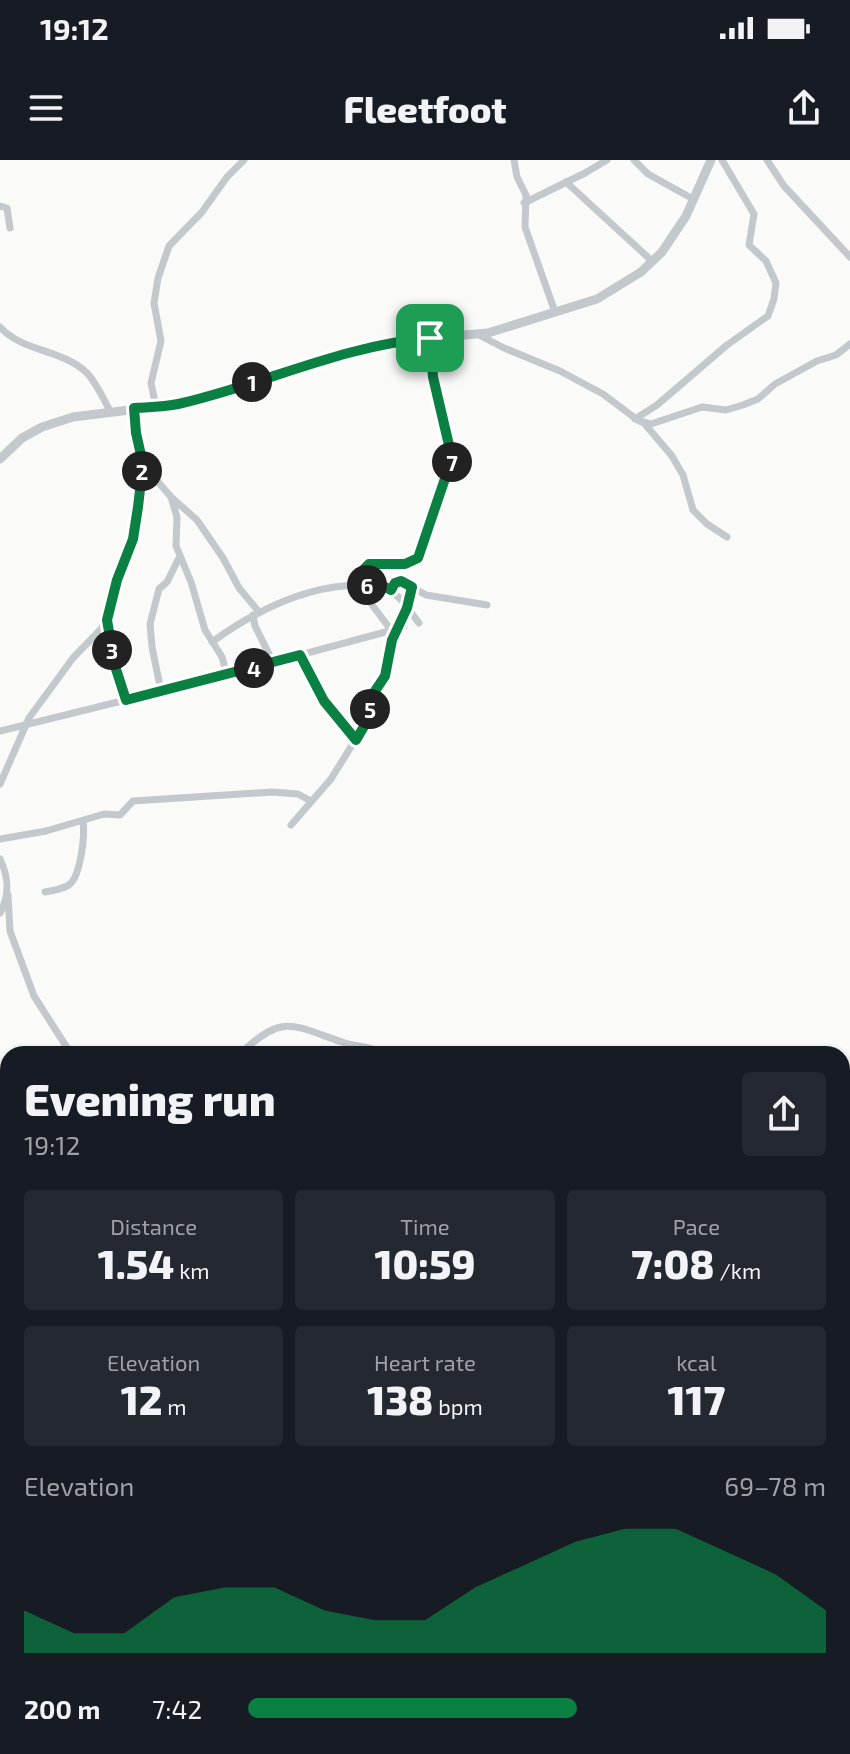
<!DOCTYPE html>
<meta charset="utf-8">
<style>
body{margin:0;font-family:"Exo 2",sans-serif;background:#242831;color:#f1f3f6;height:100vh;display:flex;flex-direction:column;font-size:30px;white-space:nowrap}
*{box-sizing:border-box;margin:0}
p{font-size:26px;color:#9ea1a6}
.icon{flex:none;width:44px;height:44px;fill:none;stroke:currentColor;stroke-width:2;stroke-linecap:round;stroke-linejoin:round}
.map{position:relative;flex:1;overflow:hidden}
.sheet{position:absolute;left:0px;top:886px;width:850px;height:708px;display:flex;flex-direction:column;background:#171b24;border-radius:24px 24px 0 0;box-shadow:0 2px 6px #0004}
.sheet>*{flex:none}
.pin{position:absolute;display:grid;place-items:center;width:68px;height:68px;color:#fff;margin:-34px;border-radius:16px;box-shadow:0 4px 12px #0006}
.km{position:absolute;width:40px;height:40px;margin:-20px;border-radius:50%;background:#222;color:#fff;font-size:22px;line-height:40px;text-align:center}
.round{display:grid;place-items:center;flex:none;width:84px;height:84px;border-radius:8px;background:#242831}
.head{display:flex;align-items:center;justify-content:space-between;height:136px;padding:0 24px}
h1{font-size:44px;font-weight:800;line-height:60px}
.figures{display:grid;grid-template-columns:repeat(3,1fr);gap:12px;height:136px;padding:8px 24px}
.figures div{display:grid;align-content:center;border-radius:8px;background:#242831;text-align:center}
.figures b{font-size:40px;font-weight:800}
.figures small{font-size:22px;font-weight:400}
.figures p{font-size:22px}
.chart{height:224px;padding:16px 24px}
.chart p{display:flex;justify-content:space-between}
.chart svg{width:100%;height:144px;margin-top:8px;fill:#0b8043;opacity:.7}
ul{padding:0 24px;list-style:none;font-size:26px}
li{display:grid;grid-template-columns:128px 96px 1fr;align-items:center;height:60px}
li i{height:20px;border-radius:10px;background:#0b8043}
.status{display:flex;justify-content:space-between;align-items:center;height:56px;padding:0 40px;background:#171b24;direction:ltr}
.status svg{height:22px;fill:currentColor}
header{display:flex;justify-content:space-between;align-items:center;height:104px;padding:0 24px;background:#171b24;font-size:36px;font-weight:800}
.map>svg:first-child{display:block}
</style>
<div class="status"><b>19:12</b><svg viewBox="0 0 49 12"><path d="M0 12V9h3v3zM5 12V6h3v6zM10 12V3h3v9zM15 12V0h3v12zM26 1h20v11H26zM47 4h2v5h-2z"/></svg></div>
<header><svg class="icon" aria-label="menu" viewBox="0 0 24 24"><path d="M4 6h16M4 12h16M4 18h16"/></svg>Fleetfoot<svg class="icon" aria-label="share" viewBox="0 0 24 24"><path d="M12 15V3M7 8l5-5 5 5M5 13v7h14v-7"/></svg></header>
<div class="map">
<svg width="850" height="1594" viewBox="0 0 850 1594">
<rect width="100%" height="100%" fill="#fafaf8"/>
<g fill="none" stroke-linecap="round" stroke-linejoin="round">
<g stroke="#c3c8cc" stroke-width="7">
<polyline points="514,0 517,17 526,35 525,67 555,152"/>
<polyline points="634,0 648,14 693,39"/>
<polyline points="767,0 784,26 850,97"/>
<polyline points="566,22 653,102"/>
<polyline points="524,43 585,13 607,0"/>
<polyline points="0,46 7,48 10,68"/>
<path d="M0,167C23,192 61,189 86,212C96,222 103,238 110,251"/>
<polyline points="479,175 504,188 560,211 603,234 639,261 651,264 702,247 726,250 743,245 758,239 775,224 817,201 836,195 850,184"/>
<polyline points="156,247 151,223 161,181 154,143 158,118 169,86 202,52 227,17 244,0"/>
<polyline points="635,259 657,245 727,185 768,156 774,139 776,123 766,101 749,85 754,54 722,0"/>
<polyline points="644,263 672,296 683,315 693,350 707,364 727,377"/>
<polyline points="143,304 171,337 197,360 223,398 239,428 259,452"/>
<polyline points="171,337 177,357 176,386 191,422 205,470 222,497 227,515"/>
<polyline points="357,425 391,470"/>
<polyline points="362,425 358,415 369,404 411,403 418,398 452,298 433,217 430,178"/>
<polyline points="391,430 395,423 401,421 426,435 487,445"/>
<polyline points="253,455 255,466 273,502"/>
<polyline points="107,460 115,506 126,540"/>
<path d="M212,482C255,451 307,425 361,425C370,425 377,422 385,427C399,434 409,450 419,463"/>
<polyline points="300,495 324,541 356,580"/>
<polyline points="161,531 152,487 150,464 159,429 167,422 180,396"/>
<polyline points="0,571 215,518 404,467"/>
<polyline points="0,624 29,558 73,498 101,469 110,452 117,420 133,379 138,347 143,304 136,273 134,248"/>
<polyline points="291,665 331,619 367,561 372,536 385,516 396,469 407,448 412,427"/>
<polyline points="0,679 46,671 104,654 120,655 133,641 272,632 298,634 311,641"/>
<path d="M0,699C9,718 10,735 0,753"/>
<path d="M45,732C53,730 63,730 70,724C81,714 85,675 83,661"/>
<polyline points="8,735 10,771 34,836 71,894"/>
<path d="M240,894C283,853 291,865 342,882C356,887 371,886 384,894"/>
<polyline points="842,932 850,933"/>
<polyline points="0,1032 8,1031"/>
<polyline points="0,1303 8,1309"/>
<polyline points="0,1510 8,1523"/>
<polyline points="54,1586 60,1594"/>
<polyline points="480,1586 481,1594"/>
<polyline points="792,1586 794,1594"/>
</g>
<polyline stroke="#c3c8cc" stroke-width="9" points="0,299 22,278 42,267 73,257 178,244 367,187 404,180 488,173 597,139 641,112 662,92 686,56 711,0"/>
</g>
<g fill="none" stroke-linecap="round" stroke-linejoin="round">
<defs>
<path id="route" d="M430,178L433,217L452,298L418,398L405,404H369L358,415L362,425L379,424L391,430L395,423L401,421L412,427L407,448L392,480L385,516L373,534L369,558L356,580L324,541L300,495L126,540L115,506L107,460L117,420L133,379L138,347L143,304L136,273L134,248C149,247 164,247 178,244C262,225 343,185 430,178Z"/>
</defs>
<use href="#route" stroke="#fff" stroke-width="16"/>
<use href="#route" stroke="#0b8043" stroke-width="10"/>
</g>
</svg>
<div class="pin" style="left:430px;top:178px;background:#1e9e55"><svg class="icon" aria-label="arrive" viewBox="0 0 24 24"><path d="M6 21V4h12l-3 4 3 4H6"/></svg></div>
<b class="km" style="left:252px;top:222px">1</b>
<b class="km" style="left:142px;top:311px">2</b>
<b class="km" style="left:112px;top:490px">3</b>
<b class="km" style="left:254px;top:508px">4</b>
<b class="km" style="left:370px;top:549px">5</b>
<b class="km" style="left:367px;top:425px">6</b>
<b class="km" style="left:452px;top:302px">7</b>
<section class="sheet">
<div class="head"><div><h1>Evening run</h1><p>19:12</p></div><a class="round"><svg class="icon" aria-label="share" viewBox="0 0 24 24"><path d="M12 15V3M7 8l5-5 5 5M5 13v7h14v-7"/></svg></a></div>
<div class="figures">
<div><p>Distance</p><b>1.54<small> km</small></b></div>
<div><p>Time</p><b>10:59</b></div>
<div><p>Pace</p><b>7:08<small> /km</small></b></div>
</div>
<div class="figures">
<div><p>Elevation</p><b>12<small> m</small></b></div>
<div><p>Heart rate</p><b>138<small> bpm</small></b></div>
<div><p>kcal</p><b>117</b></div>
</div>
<div class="chart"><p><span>Elevation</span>69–78 m</p>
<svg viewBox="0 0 160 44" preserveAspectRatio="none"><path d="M0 44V31L10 38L20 38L30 27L40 24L50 24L60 31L70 34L80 34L90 24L100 17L110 10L120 6L130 6L140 13L150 20L160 31V44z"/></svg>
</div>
<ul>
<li><b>200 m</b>7:42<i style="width:57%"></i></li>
</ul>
</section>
</div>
